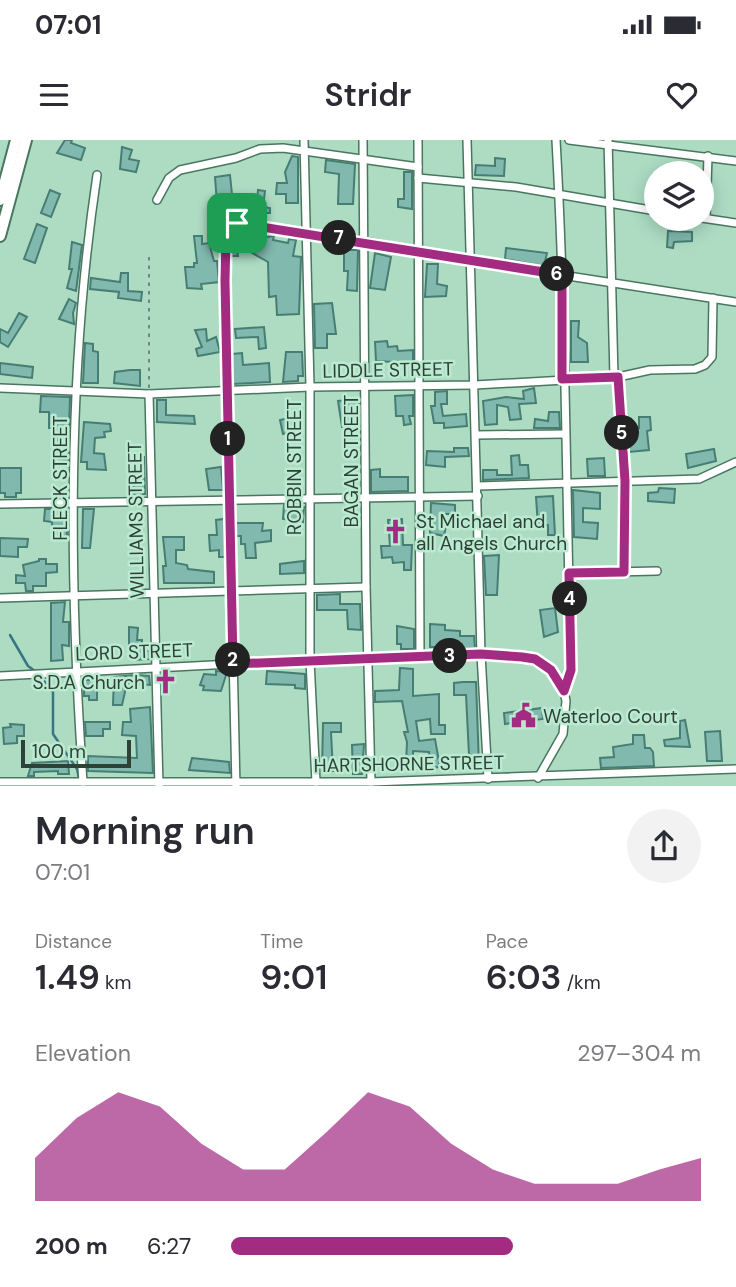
<!DOCTYPE html>
<meta charset="utf-8">
<style>
body{margin:0;font-family:"DM Sans",sans-serif;background:#f2f2f3;color:#2b2b33;height:100vh;display:flex;flex-direction:column;font-size:26px;white-space:nowrap}
*{box-sizing:border-box;margin:0}
p{font-size:23px;color:#7c7c81}
.icon{flex:none;width:38px;height:38px;fill:none;stroke:currentColor;stroke-width:2;stroke-linecap:round;stroke-linejoin:round}
.map{position:relative;height:646px;overflow:hidden}
.drawer{display:flex;flex-direction:column;background:#fff;flex:1}
.drawer>*{flex:none}
.buttons{position:absolute;left:644px;top:21px;display:grid;gap:14px}
.buttons a{display:grid;place-items:center;width:70px;height:70px;border-radius:50%;background:#fff;box-shadow:0 4px 18px #0003;font-size:35px}
.scale{position:absolute;left:21px;bottom:18px;width:110px;box-sizing:border-box;padding-left:7px;border:4px solid #2e4137;border-top:0;font-size:19px;line-height:24px;white-space:nowrap;color:#2e4137;-webkit-text-stroke:5px #baeacf;paint-order:stroke}
.pin{position:absolute;display:grid;place-items:center;width:60px;height:60px;color:#fff;margin:-30px;border-radius:14px;box-shadow:0 4px 10px #0006}
.km{position:absolute;width:35px;height:35px;margin:-18px;border-radius:50%;background:#222;color:#fff;font-size:19px;line-height:35px;text-align:center}
.round{display:grid;place-items:center;flex:none;width:74px;height:74px;border-radius:37px;background:#f2f2f3}
.summary{display:flex;align-items:center;justify-content:space-between;height:119px;padding:0 35px}
h1{font-size:38px;font-weight:600;line-height:52px}
.figures{display:grid;grid-template-columns:repeat(3,1fr);gap:10px;height:119px;padding:7px 35px}
.figures div{display:grid;align-content:center}
.figures b{font-size:35px;font-weight:600}
.figures small{font-size:19px;font-weight:400}
.figures p{font-size:19px}
.chart{height:196px;padding:14px 35px}
.chart p{display:flex;justify-content:space-between}
.chart svg{width:100%;height:126px;margin-top:7px;fill:#a32b82;opacity:.7}
ul{padding:0 35px;list-style:none;font-size:23px}
li{display:grid;grid-template-columns:112px 84px 1fr;align-items:center;height:52px}
li i{height:18px;border-radius:9px;background:#a32b82}
.status{display:flex;justify-content:space-between;align-items:center;height:49px;padding:0 35px;background:#fff;direction:ltr}
.status svg{height:19px;fill:currentColor}
header{display:flex;justify-content:space-between;align-items:center;height:91px;padding:0 35px;background:#fff;font-size:32px;font-weight:600}
.map>svg:first-child{display:block}
</style>
<div class="status"><b>07:01</b><svg viewBox="0 0 49 12"><path d="M0 12V9h3v3zM5 12V6h3v6zM10 12V3h3v9zM15 12V0h3v12zM26 1h20v11H26zM47 4h2v5h-2z"/></svg></div>
<header><svg class="icon" aria-label="menu" viewBox="0 0 24 24"><path d="M4 6h16M4 12h16M4 18h16"/></svg>Stridr<svg class="icon" aria-label="heart" viewBox="0 0 24 24"><path d="M12 20l-8-8c-3-5 5-10 8-4 3-6 11-1 8 4z"/></svg></header>
<div class="map">
<svg width="736" height="647" viewBox="0 0 736 647">
<rect width="100%" height="100%" fill="#addcc3"/>
<g fill="none" stroke-linecap="round" stroke-linejoin="round">
<g stroke="#387583" stroke-width="2.5">
<polyline points="10,495 28,526 35,531"/>
<polyline points="40,536 53,552 53,594 77,629 81,647"/>
</g>
</g>
<g fill="#81b9ae" stroke="#477e74" stroke-width="2">
<polygon points="65,0 72,0 71,3 85,8 81,20 57,13"/>
<polygon points="122,7 132,10 129,19 139,21 136,32 120,29"/>
<polygon points="292,16 298,17 298,63 286,63 286,54 276,54 277,43 287,43 285,32"/>
<polygon points="495,18 505,19 504,36 475,35 476,25 495,26"/>
<polygon points="326,20 355,24 353,64 338,64 339,34 325,32"/>
<polygon points="404,32 412,32 412,69 398,67 398,59 404,59"/>
<polygon points="230,35 233,64 253,65 254,60 257,61 258,50 265,51 263,67 270,68 270,73 262,73 261,79 252,80 226,77 229,61 217,63 215,37"/>
<polygon points="50,50 60,54 51,77 41,73"/>
<polygon points="37,84 47,88 35,123 24,119"/>
<polygon points="668,91 692,92 692,101 674,102 673,108 667,107"/>
<polygon points="236,92 261,98 274,96 273,100 288,103 289,99 296,100 293,116 301,117 299,174 277,175 276,156 269,157 268,122 247,110 237,108 238,116 232,116 232,98"/>
<polygon points="194,96 202,96 202,104 209,103 214,121 217,121 219,142 201,144 202,149 187,148 185,127 194,127 194,123 197,123"/>
<polygon points="72,102 82,105 76,151 67,148 72,129 69,129"/>
<polygon points="506,108 547,113 544,126 505,119"/>
<polygon points="344,110 358,110 357,151 347,150 348,131 344,131"/>
<polygon points="375,113 391,117 385,150 370,148"/>
<polygon points="427,124 438,124 437,144 447,146 446,156 425,157"/>
<polygon points="121,133 128,133 128,151 142,152 141,161 118,158 119,152 90,149 91,138 120,142"/>
<polygon points="69,159 76,163 73,173 74,184 59,179"/>
<polygon points="332,163 336,194 327,194 327,208 315,208 314,164"/>
<polygon points="19,173 27,177 8,207 0,202 0,189 8,193"/>
<polygon points="571,181 579,181 578,197 587,203 588,222 571,222"/>
<polygon points="264,187 266,208 259,209 258,197 236,198 235,189"/>
<polygon points="206,189 207,201 216,197 220,212 198,216 196,209 202,207 195,190"/>
<polygon points="387,201 388,207 397,206 398,211 413,210 413,223 376,221 375,202"/>
<polygon points="85,203 93,204 93,211 98,212 98,243 83,243"/>
<polygon points="286,212 302,212 303,236 298,236 298,241 283,242"/>
<polygon points="242,213 243,225 269,223 270,242 233,244 232,214"/>
<polygon points="0,223 33,227 32,238 0,234"/>
<polygon points="130,230 140,230 140,246 114,243 115,232"/>
<polygon points="534,248 536,263 519,264 521,279 510,280 508,267 497,265 497,284 485,285 483,261 506,257 524,259 523,251"/>
<polygon points="447,251 447,264 441,264 443,276 466,274 467,286 444,288 444,283 434,283 431,266 435,266 435,252"/>
<polygon points="413,255 413,276 409,276 411,284 404,285 403,276 396,276 395,256"/>
<polygon points="41,256 70,257 68,320 58,319 58,295 55,295 55,288 49,288 49,272 40,272"/>
<polygon points="359,259 358,285 342,287 338,261"/>
<polygon points="157,260 166,260 166,275 194,276 195,284 157,282"/>
<polygon points="549,272 559,272 560,288 534,288 535,279 548,281"/>
<polygon points="299,276 302,290 283,294 280,280"/>
<polygon points="639,277 650,277 651,290 647,291 649,310 629,312 629,289 639,288"/>
<polygon points="84,282 110,284 111,291 104,292 105,297 95,298 94,313 104,314 106,330 87,329 87,322 81,322"/>
<polygon points="454,308 468,308 469,316 445,317 445,327 426,325 427,311 454,312"/>
<polygon points="714,309 716,321 688,328 686,314"/>
<polygon points="519,315 520,325 528,325 529,338 483,340 483,330 497,330 497,335 512,335 511,316"/>
<polygon points="135,317 144,317 145,354 133,354"/>
<polygon points="604,318 605,336 588,336 587,319"/>
<polygon points="221,327 223,350 209,350 206,329"/>
<polygon points="0,328 21,328 21,353 16,353 16,357 5,357 5,353 0,353"/>
<polygon points="380,329 380,337 408,337 408,351 371,352 371,330"/>
<polygon points="659,348 675,349 674,363 648,361 648,353 658,352"/>
<polygon points="573,350 600,353 600,369 583,368 583,382 598,383 597,399 574,397"/>
<polygon points="553,356 555,395 548,395 548,385 538,386 536,357"/>
<polygon points="431,363 455,365 455,374 442,374 442,385 446,386 444,396 430,393"/>
<polygon points="284,365 304,367 303,382 283,379"/>
<polygon points="45,369 67,369 67,398 52,397 52,382 44,381"/>
<polygon points="83,369 94,369 90,408 82,408"/>
<polygon points="224,379 225,417 219,417 219,410 210,411 209,395 217,395 216,380"/>
<polygon points="402,379 403,405 412,405 411,430 404,430 404,422 393,423 392,417 382,418 381,406 390,406 388,380"/>
<polygon points="236,383 263,383 262,391 271,390 271,401 255,403 256,418 246,418 245,404 241,404 241,396 236,396"/>
<polygon points="163,397 184,397 184,410 176,410 176,423 187,425 188,429 214,432 214,443 164,443 163,426 166,426"/>
<polygon points="0,398 28,399 27,407 18,407 18,417 0,416"/>
<polygon points="499,415 497,455 486,455 484,416"/>
<polygon points="39,419 46,419 46,424 57,424 57,432 46,433 46,446 33,446 33,451 26,451 25,443 16,443 16,435 25,436 23,425 39,421"/>
<polygon points="304,421 304,433 280,434 280,424"/>
<polygon points="340,454 340,464 360,464 361,490 348,489 347,470 317,470 317,455"/>
<polygon points="65,462 63,482 69,482 69,506 62,505 63,520 51,521 51,463"/>
<polygon points="555,468 558,492 544,497 540,470"/>
<polygon points="430,484 445,485 445,490 460,491 460,496 474,496 475,508 462,509 462,504 445,503 445,507 430,507"/>
<polygon points="397,486 414,489 414,509 401,509 401,504 397,504"/>
<polygon points="129,487 138,488 137,500 142,500 142,511 149,511 150,519 133,520 132,511 129,511"/>
<polygon points="400,528 413,529 413,556 439,554 439,585 445,585 445,594 431,594 430,579 416,581 419,601 435,599 440,627 430,628 429,612 413,611 413,623 406,623 407,602 404,592 408,592 402,561 375,562 375,551 399,550"/>
<polygon points="216,531 227,532 221,551 203,550 204,546 200,545 204,534 216,535"/>
<polygon points="267,531 305,534 305,549 295,548 295,545 266,544"/>
<polygon points="136,535 149,536 150,545 127,543 122,565 113,565 114,537"/>
<polygon points="84,540 97,540 97,560 89,560 89,556 84,556"/>
<polygon points="463,542 476,542 479,625 462,626 461,616 469,615 466,555 454,555 454,543"/>
<polygon points="150,567 153,633 88,631 88,616 137,618 136,596 122,595 123,582 131,582 130,569"/>
<polygon points="542,568 543,579 505,584 504,573"/>
<polygon points="685,580 690,607 665,606 664,600 680,598 680,581"/>
<polygon points="85,582 110,582 110,589 103,589 103,596 86,596"/>
<polygon points="323,583 341,583 341,592 331,592 333,631 322,631"/>
<polygon points="10,584 24,585 24,596 17,596 17,603 4,604 3,588 11,587"/>
<polygon points="720,591 722,621 707,621 705,592"/>
<polygon points="633,595 644,595 645,608 650,608 653,612 654,626 601,628 600,618 614,617 613,607 633,604"/>
<polygon points="364,604 362,634 353,634 352,605"/>
<polygon points="192,618 229,622 230,633 189,630"/>
<polygon points="68,621 69,634 58,634 58,631 34,632 34,636 28,636 32,623"/>
</g>
<g fill="none" stroke-linecap="round" stroke-linejoin="round">
<defs>
<g id="minor">
<polyline points="304,0 310,247 310,520 316,642"/>
<polyline points="363,0 366,447 371,642"/>
<polyline points="418,0 420,518"/>
<polyline points="467,0 481,514 488,639"/>
<path d="M556,0C566,176 566,353 571,530L564,551"/>
<polyline points="569,0 736,21"/>
<polyline points="608,0 614,237"/>
<polyline points="418,38 516,47 656,71"/>
<polyline points="157,60 169,38 180,30 236,18 260,9 283,8 418,27"/>
<polyline points="702,78 736,83"/>
<polyline points="706,78 708,16"/>
<polyline points="618,237 625,340 624,432"/>
<polyline points="0,248 149,254 310,247 475,245 618,237 650,230 695,229 705,225 712,217 713,158"/>
<polyline points="149,254 159,647"/>
<polyline points="476,295 565,294"/>
<polyline points="478,346 699,339 736,322"/>
<polyline points="0,364 478,356"/>
<polyline points="569,433 657,431"/>
<polyline points="0,458 366,447"/>
<polyline points="0,536 310,520 481,514 522,517 535,519 551,529 564,551 566,561 563,594 538,638"/>
<polyline points="0,642 371,642 736,629"/>
<path d="M83,642C69,440 67,235 97,35"/>
<polyline points="236,647 225,160 226,96 233,85 363,101 472,121 736,162"/>
</g>
<g id="highway">
<polyline points="0,60 16,0"/>
<polyline points="0,96 26,0"/>
</g>
</defs>
<use href="#minor" stroke="#49765f" stroke-width="10"/>
<use href="#highway" stroke="#49765f" stroke-width="14"/>
<polyline stroke="#6b8b7a" stroke-width="2" stroke-dasharray="3.5 5" stroke-linecap="butt" points="149,248 149,112"/>
<use href="#minor" stroke="#fff" stroke-width="7"/>
<use href="#highway" stroke="#fff" stroke-width="10"/>
</g>
<g fill="none" stroke-linecap="round" stroke-linejoin="round">
<defs>
<polygon id="route" points="237,83 562,135 562,239 618,237 625,341 624,432 569,433 571,530 564,551 551,530 535,519 522,517 481,514 233,524 225,141 226,96"/>
</defs>
<use href="#route" stroke="#fff" stroke-width="14"/>
<use href="#route" stroke="#a32b82" stroke-width="9"/>
</g>
<defs>
<symbol id="church-bare" viewBox="-9 -9 18 18"><path d="M-1.2-6h2.4v3.5h3.3v2.4h-3.3V6h-2.4V-.1h-3.3v-2.4h3.3Z" fill="#a32b82" stroke="#baeacf" stroke-width="2.5" paint-order="stroke"/></symbol>
<symbol id="civic-bare" viewBox="-9 -9 18 18"><path d="M-.6-6.5H3V-4.5H.6V-3L4-1V1h2V6H-6V1h2V-1L-.6-3ZM-1.2 2.5V6h2.4V2.5Z" fill="#a32b82" stroke="#baeacf" stroke-width="2.5" paint-order="stroke"/></symbol>
</defs>
<g fill-rule="evenodd">
<use href="#church-bare" x="378" y="374" width="35" height="35"/>
<use href="#church-bare" x="148" y="524" width="35" height="35"/>
<use href="#civic-bare" x="506" y="558" width="35" height="35"/>
</g>
<g text-anchor="middle" dominant-baseline="central" stroke-width="5" stroke-linejoin="round" paint-order="stroke">
<g font-size="19" fill="#2e4137" stroke="#baeacf">
<text transform="translate(388 230) rotate(-1)">LIDDLE STREET</text>
<text transform="translate(351 321) rotate(-90)">BAGAN STREET</text>
<text transform="translate(294 327) rotate(-90)">ROBBIN STREET</text>
<text transform="translate(60 338) rotate(-90)">FLECK STREET</text>
<text transform="translate(136 380) rotate(-91)">WILLIAMS STREET</text>
<text transform="translate(134 512) rotate(-2)">LORD STREET</text>
<text transform="translate(409 624) rotate(-1)">HARTSHORNE STREET</text>
</g>
<g font-size="19" fill="#2e4137" stroke="#baeacf" text-anchor="start">
<text x="416" y="381">St Michael and<tspan x="416" dy="22">all Angels Church</tspan></text>
<text x="145" y="542" text-anchor="end">S.D.A Church</text>
<text x="543" y="576">Waterloo Court</text>
</g>
</g>
</svg>
<div class="buttons">
<a><svg class="icon" aria-label="layers" viewBox="0 0 24 24"><path d="M12 4l9 5-9 5-9-5zM3 14l9 5 9-5"/></svg></a>
</div>
<div class="scale">100 m</div>
<div class="pin" style="left:237px;top:83px;background:#1e9e55"><svg class="icon" aria-label="arrive" viewBox="0 0 24 24"><path d="M6 21V4h12l-3 4 3 4H6"/></svg></div>
<b class="km" style="left:228px;top:299px">1</b>
<b class="km" style="left:233px;top:520px">2</b>
<b class="km" style="left:450px;top:516px">3</b>
<b class="km" style="left:570px;top:459px">4</b>
<b class="km" style="left:622px;top:293px">5</b>
<b class="km" style="left:557px;top:134px">6</b>
<b class="km" style="left:339px;top:98px">7</b>
</div>
<section class="drawer">
<div class="summary"><div><h1>Morning run</h1><p>07:01</p></div><a class="round"><svg class="icon" aria-label="share" viewBox="0 0 24 24"><path d="M12 15V3M7 8l5-5 5 5M5 13v7h14v-7"/></svg></a></div>
<div class="figures">
<div><p>Distance</p><b>1.49<small> km</small></b></div>
<div><p>Time</p><b>9:01</b></div>
<div><p>Pace</p><b>6:03<small> /km</small></b></div>
</div>
<div class="chart"><p><span>Elevation</span>297–304 m</p>
<svg viewBox="0 0 160 44" preserveAspectRatio="none"><path d="M0 44V29L10 15L20 6L30 11L40 24L50 33L60 33L70 20L80 6L90 11L100 24L110 33L120 38L130 38L140 38L150 33L160 29V44z"/></svg>
</div>
<ul>
<li><b>200 m</b>6:27<i style="width:60%"></i></li>
</ul>
</section>
